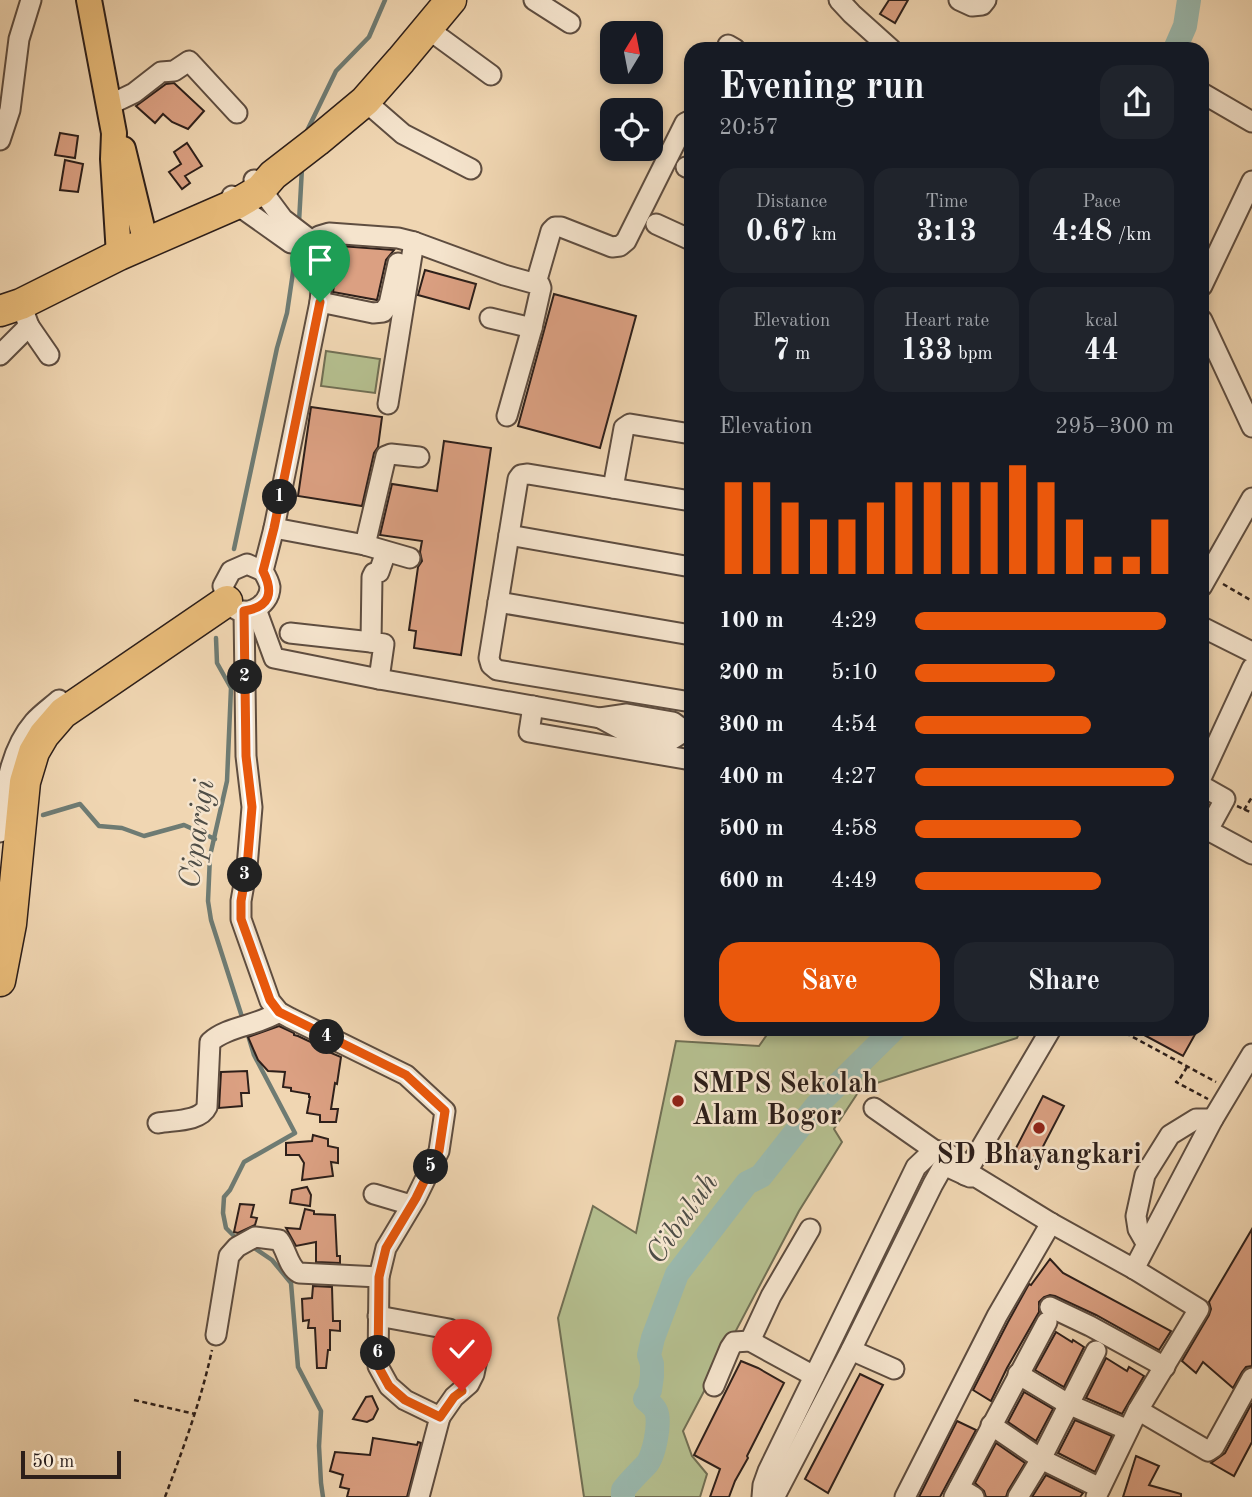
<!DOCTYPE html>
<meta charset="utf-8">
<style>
body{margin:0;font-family:"Old Standard TT",serif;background:#20242c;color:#f1f3f6;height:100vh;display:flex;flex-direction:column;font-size:26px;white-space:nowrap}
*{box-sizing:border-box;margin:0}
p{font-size:23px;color:#9ea1a6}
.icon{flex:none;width:38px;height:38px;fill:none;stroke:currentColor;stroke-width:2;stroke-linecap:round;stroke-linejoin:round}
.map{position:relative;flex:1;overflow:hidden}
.side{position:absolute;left:684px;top:42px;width:525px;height:994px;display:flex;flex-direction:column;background:#171b24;border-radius:21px;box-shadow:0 4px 10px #0003}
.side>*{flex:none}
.needle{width:46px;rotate:10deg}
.controls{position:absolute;left:600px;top:21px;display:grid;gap:14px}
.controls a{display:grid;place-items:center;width:63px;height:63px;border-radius:14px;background:#171b24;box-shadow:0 4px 10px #0003;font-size:35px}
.scale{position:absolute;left:21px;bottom:18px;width:100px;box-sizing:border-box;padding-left:7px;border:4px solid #2d1f1a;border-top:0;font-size:19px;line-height:24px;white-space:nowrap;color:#2d1f1a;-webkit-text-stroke:5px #f5e4cd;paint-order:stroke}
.pin{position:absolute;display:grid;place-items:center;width:60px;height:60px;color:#fff;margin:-72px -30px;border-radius:50% 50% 50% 0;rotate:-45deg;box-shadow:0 0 7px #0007}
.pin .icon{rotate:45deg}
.km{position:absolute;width:35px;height:35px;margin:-18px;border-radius:50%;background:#222;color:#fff;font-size:19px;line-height:35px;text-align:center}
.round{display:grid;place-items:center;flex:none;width:74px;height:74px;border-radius:21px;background:#20242c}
.headline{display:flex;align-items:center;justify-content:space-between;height:119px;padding:0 35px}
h1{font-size:38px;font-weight:600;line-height:52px}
.stats{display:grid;grid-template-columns:repeat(3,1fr);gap:10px;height:119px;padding:7px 35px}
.stats div{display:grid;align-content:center;border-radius:18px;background:#20242c;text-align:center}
.stats b{font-size:30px;font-weight:600}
.stats small{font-size:19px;font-weight:400}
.stats p{font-size:19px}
.chart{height:196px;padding:14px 35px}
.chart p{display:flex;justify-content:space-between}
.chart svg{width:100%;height:126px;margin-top:7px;stroke:#ea580c;stroke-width:6}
.button{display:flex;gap:14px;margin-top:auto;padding:14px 35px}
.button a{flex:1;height:80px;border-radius:21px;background:#ea580c;color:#fff;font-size:28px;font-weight:600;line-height:80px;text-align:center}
.button a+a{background:#20242c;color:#f1f3f6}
ul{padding:0 35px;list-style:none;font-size:23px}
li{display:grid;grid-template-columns:112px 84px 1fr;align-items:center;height:52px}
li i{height:18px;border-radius:9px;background:#ea580c}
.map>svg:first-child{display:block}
</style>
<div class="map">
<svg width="1252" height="1497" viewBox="0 0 1252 1497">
<rect width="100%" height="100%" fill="#f0d6b2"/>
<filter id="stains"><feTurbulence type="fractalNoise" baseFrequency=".00286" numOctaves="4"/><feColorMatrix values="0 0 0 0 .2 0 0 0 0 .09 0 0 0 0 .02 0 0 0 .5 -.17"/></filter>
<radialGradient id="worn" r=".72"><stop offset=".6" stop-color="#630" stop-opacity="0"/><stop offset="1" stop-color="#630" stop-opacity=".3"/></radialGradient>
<g fill="#b5bf8f" stroke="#716f54" stroke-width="2">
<polygon points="326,351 380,359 375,393 321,386"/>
<polygon points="771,1029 1021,1029 1017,1038 861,1088 834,1129 842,1142 799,1211 683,1431 692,1456 707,1474 700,1497 584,1497 558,1318 593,1206 636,1233 676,1041 759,1046"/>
</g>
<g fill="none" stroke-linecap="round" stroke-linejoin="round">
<g stroke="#6e7b73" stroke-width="4.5">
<polyline points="305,135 336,71 369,37 385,0"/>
<polyline points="299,222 302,168"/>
<polyline points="234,549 277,348 287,313 297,245"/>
<polyline points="216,638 217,663 231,688 227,781 210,856 208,901 211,920 243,1020"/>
<polyline points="43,815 80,804 99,826 122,828 144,836 184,825 215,839"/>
<polyline points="239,1240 235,1237 226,1228 223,1213 224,1197 230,1190 244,1162 295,1133 254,1055 248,1035"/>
<polyline points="250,1245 272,1260 291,1283 298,1367 321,1411 319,1446 321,1483 323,1497"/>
</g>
<g stroke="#9ab9ae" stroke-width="24">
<polyline points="1175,49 1185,26 1189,0"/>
<path d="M623,1497V1490C630,1481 638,1473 646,1465C654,1457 661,1422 656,1411C654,1406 649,1403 645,1399L650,1390L652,1376V1364L649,1355L653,1338L677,1274L747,1183L761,1176L817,1105L894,1029"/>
</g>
</g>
<g fill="#dba082" stroke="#2d1f1a" stroke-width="2">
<polygon points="889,0 908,0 895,23 880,14"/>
<polygon points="174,83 204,111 188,129 172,122 163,114 155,123 136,106 166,84"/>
<polygon points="60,133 78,136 75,158 55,155"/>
<polygon points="187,143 202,166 185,176 190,183 182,189 169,172 181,164 174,152"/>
<polygon points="65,160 83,164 78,192 60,190"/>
<polygon points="340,246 394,250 386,260 377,300 333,292"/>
<polygon points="425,270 476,284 469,309 418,295"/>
<polygon points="554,294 636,316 600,448 518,426"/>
<polygon points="311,407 382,417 378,447 374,453 362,506 298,496"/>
<polygon points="444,441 491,448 461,655 414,648 416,631 409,630 418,567 422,561 420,552 422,541 380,535 392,484 437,491"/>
<polygon points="279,1026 294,1033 294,1035 298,1036 317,1045 317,1047 341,1057 337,1084 335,1083 331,1109 338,1109 336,1122 320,1122 320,1115 307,1113 310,1097 309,1097 309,1094 291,1091 291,1088 283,1087 285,1072 268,1071 258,1060 248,1037"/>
<polygon points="1133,1029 1198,1029 1183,1056"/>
<polygon points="247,1071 249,1093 241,1093 242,1106 219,1108 221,1072"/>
<polygon points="1043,1096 1064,1106 1036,1160 1015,1150"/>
<polygon points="313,1135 328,1139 328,1146 338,1148 338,1163 331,1162 333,1176 302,1180 304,1163 299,1155 286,1155 286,1143 312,1141"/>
<polygon points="307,1187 311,1195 310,1206 290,1203 292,1190"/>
<polygon points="240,1204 254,1205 251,1217 257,1218 255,1225 238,1233 234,1232"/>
<polygon points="305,1209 314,1211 314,1214 335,1215 337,1256 340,1256 340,1263 316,1262 316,1242 296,1246 286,1228 300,1229"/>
<polygon points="1252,1229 1252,1366 1246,1367 1242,1372 1233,1388 1203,1362 1196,1373 1182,1361 1209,1315 1211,1309 1209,1302"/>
<polygon points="1050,1259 1063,1273 1171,1331 1159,1350 1096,1315 1055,1296 1050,1295 1044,1297 1039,1302 1039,1312 1007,1368 991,1401 973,1390 1008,1322 1029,1284 1031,1285"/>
<polygon points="313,1286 332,1287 333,1321 340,1321 340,1331 330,1330 330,1350 328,1350 326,1368 317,1368 315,1328 308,1328 309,1320 303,1321 302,1299 312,1298"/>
<polygon points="1056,1332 1072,1342 1073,1340 1084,1347 1064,1387 1035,1370"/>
<polygon points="1106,1358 1127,1371 1129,1367 1144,1376 1122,1414 1086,1398"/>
<polygon points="741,1361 758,1368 784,1383 747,1456 748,1458 735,1481 729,1497 710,1497 720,1469 694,1455"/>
<polygon points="860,1374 883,1385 828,1493 805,1479"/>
<polygon points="1024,1392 1053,1409 1036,1441 1008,1422"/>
<polygon points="372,1396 378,1409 373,1419 367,1422 353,1419 366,1397"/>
<polygon points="1252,1403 1252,1442 1234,1476 1211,1463 1225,1453"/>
<polygon points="1075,1420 1112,1436 1095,1472 1058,1453"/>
<polygon points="957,1421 976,1430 940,1497 919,1497"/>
<polygon points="373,1438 417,1445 418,1442 421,1443 407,1497 347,1497 349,1489 340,1487 343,1475 330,1471 335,1452 370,1455"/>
<polygon points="996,1443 1025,1463 1008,1491 1006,1497 986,1497 984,1491 975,1483"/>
<polygon points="1136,1456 1159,1466 1149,1485 1181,1494 1181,1497 1123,1497"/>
<polygon points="1046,1475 1083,1493 1080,1497 1032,1497"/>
</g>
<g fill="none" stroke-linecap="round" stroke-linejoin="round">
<defs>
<g id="minor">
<polyline points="534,0 570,23"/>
<polyline points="839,0 852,14 891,49"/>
<polyline points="959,0 972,6 982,5 986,0"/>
<polyline points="428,29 491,75"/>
<polyline points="728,45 735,49"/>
<polyline points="1202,93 1252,122"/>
<polyline points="365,101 403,134 471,169"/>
<polyline points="109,105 134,93 161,72 174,71 189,61 237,113"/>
<polyline points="0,140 10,110 19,39 31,0"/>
<polyline points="686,167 691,169"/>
<path d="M254,180L283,219L313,242L320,257L323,269L320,302L274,528L263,571C266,576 269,581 270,587C270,607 242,621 228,603C225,598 225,591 223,586L231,571L247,564L263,571"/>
<polyline points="232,196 236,204 291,243"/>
<polyline points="656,224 691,240"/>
<polyline points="313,242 319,236 329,233 398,238 414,242 504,275 540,285 541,288 532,328 507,416"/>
<polyline points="536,283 551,231 555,227 561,227 612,247 620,246 626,241 685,123 691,120"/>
<polyline points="1202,286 1252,181"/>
<polyline points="320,302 373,313 383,312 389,304 398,263"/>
<polyline points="490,318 532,328"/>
<polyline points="1202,320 1252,427"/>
<polyline points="29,326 49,355"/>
<polyline points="0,355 29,326 21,304"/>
<polyline points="388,404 414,242"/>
<polyline points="613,488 624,428 630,424 691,434"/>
<polyline points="691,501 528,474 521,475 518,479 489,658 491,665 497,670 691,702"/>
<polyline points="274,528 365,545 410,558"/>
<polyline points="509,535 691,567"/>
<polyline points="365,545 386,456 391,454 419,457"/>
<polyline points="1202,586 1252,498"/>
<polyline points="498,602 691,635"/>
<polyline points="256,609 274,658 379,679 600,718 627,714 673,722 685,731 691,731"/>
<polyline points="244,611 246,756 252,807 247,867 241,901 241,919 270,1001 279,1012 290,1018 406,1075 445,1111 439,1151 416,1198 386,1248 379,1277 378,1366 389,1386 405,1400 440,1417 419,1497"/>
<polyline points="1202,627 1252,652"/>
<polyline points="290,633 371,642"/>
<polyline points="379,679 384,644 371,642 372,577 374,573 379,572 386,552"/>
<polyline points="533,706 529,732 691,760"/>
<polyline points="600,718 624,731 671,740 685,731"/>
<polyline points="1202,776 1252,668"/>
<polyline points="1202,786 1225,799 1208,830"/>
<polyline points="1202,827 1252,854"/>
<path d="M0,832C5,794 8,752 34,722C41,714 51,707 59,700"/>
<polyline points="874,1108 934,1150"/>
<path d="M158,1123C173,1120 200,1122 207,1107L210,1042C228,1026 257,1026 279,1012"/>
<polyline points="965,1175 1051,1029"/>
<polyline points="374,1194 411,1205"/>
<polyline points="1146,1243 1138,1229 1136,1216 1145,1175 1170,1135 1196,1119 1213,1119"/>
<polyline points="1134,1269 1213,1119 1252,1054"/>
<polyline points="1050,1307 1090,1326 1165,1367"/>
<polyline points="378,1316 449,1329"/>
<path d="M216,1335L229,1256L237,1247L255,1237L279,1240C287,1250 288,1267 299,1273L379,1277"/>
<polyline points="750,1341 771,1296 810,1229"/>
<polyline points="851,1350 894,1369"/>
<polyline points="1018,1374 1068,1404 1128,1430"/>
<polyline points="714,1386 730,1348 734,1342 750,1341 814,1376"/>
<polyline points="1138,1410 1208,1451 1214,1447 1252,1378"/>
<polyline points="440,1417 454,1397 469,1384 474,1374 479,1350"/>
<polyline points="991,1425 1041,1459 1100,1488"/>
<polyline points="959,1488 974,1497"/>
<polyline points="762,1497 763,1485 768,1471 916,1167 934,1150 945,1152 966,1165"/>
<polyline points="768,1497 777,1492 851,1350 933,1184 942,1168 946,1166 970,1177 976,1177 1051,1223 1134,1269 1199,1309 1138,1410 1096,1497"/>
<polyline points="905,1497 997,1316 1051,1223"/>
<polyline points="954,1497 1047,1322"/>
<polyline points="1018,1497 1041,1459 1096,1351"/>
</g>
<g id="major">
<polyline points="89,0 114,133 113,159 119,255"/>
<polyline points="123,149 146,244"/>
</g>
<g id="highway">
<polyline points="0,311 21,304 119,255 236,204 260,190 273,175 317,141 365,101 401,60 451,0"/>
<polyline points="0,981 11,924 25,782 34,752 44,735 63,713 227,601"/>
</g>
</defs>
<use href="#minor" stroke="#5e4d40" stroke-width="23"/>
<use href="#major" stroke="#2d1f1a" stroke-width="28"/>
<use href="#highway" stroke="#2d1f1a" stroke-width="33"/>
<g stroke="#2d1f1a" stroke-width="2.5" stroke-dasharray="5 3.5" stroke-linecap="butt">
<polyline points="1223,584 1252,601"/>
<polyline points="1237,806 1252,813"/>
<polyline points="1244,810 1252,797"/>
<polyline points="1118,1029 1216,1082"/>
<polyline points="1187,1067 1179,1080 1176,1082 1208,1099"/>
<polyline points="134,1400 195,1414"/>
<path d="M165,1497C183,1449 201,1401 212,1350"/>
</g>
<use href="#minor" stroke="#f5e4cd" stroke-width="19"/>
<use href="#major" stroke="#e8bb79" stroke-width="24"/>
<use href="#highway" stroke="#e8bb79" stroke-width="30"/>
</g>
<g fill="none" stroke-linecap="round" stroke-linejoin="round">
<defs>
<path id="route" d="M320,302L274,528L263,571C274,593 270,607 244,611L246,756L252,807L247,867L241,901V919L270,1000L279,1012L406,1075L445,1111L439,1151L416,1198L386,1248L379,1277L378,1366L389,1386L405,1400L440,1417L454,1397L462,1391"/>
</defs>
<use href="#route" stroke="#fff" stroke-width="14"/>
<use href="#route" stroke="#ea580c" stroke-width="9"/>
</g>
<g fill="#8f2418" stroke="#f5e4cd" stroke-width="2.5">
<circle cx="678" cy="1101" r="7"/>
<circle cx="1039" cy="1128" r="7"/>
</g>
<g text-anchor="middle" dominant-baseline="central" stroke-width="5" stroke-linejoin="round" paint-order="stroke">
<g font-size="28" font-weight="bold" fill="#2d1f1a" stroke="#f5e4cd" text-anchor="start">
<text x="692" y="1085">SMPS Sekolah<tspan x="692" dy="32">Alam Bogor</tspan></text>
<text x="1039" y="1156" text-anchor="middle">SD Bhayangkari</text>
</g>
<g font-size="30" font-style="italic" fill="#4e4d46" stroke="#f5e4cd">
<text transform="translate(198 834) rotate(-82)">Ciparigi</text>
<text transform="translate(683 1219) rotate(-55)">Cibuluh</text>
</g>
</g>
<rect width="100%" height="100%" filter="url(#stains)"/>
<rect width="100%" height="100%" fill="url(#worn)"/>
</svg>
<div class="controls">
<a><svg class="needle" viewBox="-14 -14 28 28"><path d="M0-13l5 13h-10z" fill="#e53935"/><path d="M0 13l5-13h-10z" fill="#9ea1a6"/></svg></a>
<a><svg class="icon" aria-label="locate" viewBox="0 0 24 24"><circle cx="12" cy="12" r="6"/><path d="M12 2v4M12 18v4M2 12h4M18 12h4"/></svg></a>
</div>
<div class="scale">50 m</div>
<div class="pin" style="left:320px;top:302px;background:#1e9e55"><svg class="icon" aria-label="arrive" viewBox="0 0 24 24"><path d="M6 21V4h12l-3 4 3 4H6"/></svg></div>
<div class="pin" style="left:462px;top:1391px;background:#d93025"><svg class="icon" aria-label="check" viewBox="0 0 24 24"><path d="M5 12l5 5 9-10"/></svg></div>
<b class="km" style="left:280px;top:497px">1</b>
<b class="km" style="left:245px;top:677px">2</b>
<b class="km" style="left:245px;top:875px">3</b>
<b class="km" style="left:327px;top:1037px">4</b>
<b class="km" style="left:431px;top:1167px">5</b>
<b class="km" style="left:378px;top:1353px">6</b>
<section class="side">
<div class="headline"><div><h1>Evening run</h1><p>20:57</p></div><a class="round"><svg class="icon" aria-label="share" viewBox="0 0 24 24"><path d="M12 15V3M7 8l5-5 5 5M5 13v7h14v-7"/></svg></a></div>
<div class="stats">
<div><p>Distance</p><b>0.67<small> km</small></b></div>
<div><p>Time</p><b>3:13</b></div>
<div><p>Pace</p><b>4:48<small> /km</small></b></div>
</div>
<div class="stats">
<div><p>Elevation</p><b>7<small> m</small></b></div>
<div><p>Heart rate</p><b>133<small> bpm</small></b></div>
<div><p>kcal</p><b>44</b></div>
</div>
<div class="chart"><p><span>Elevation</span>295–300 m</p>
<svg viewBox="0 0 160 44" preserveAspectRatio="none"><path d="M5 44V12M15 44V12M25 44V19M35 44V25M45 44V25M55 44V19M65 44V12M75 44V12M85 44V12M95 44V12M105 44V6M115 44V12M125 44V25M135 44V38M145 44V38M155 44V25"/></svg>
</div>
<ul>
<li><b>100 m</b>4:29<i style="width:97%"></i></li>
<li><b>200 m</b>5:10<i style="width:54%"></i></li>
<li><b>300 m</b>4:54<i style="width:68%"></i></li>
<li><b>400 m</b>4:27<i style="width:100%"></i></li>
<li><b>500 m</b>4:58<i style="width:64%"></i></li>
<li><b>600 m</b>4:49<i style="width:72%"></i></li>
</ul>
<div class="button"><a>Save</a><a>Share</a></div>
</section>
</div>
